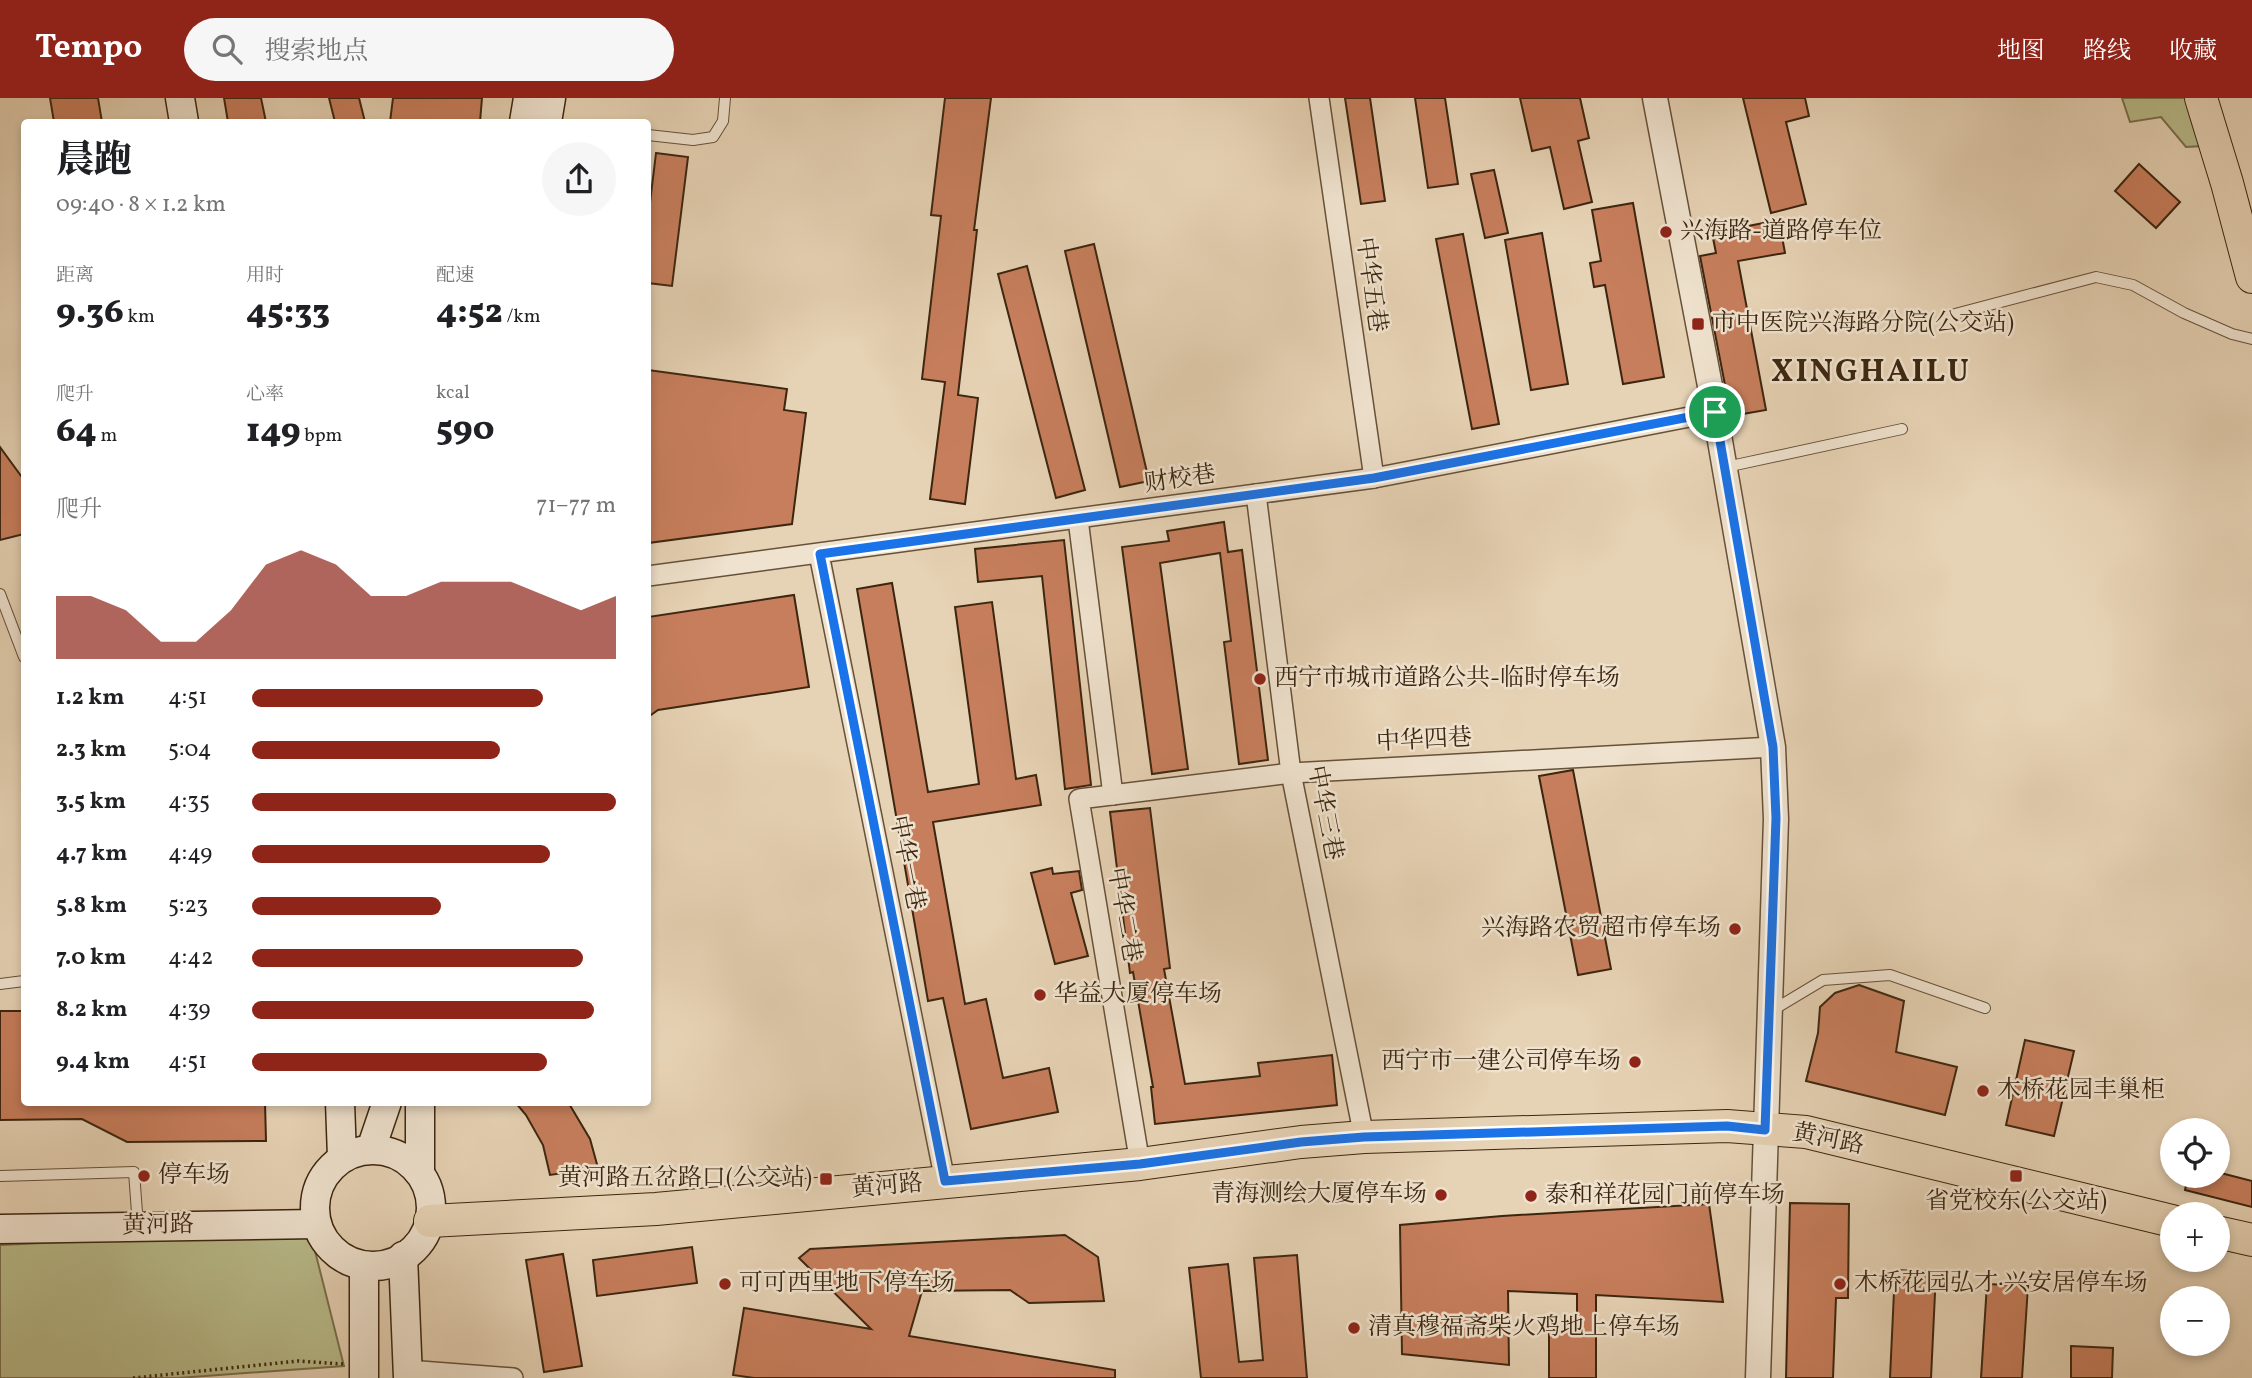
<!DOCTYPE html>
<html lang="zh">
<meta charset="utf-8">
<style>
body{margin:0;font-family:Vollkorn,"Noto Serif SC",serif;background:#f6f6f6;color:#202124;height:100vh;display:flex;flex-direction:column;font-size:26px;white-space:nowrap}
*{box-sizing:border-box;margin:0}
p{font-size:23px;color:#757577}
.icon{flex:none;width:38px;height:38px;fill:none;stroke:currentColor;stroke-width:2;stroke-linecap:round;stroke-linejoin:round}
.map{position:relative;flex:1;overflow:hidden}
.side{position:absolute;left:21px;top:21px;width:630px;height:987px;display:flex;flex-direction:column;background:#fff;border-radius:7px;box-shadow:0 4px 10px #0003}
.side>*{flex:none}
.fabs{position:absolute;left:2160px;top:1020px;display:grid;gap:14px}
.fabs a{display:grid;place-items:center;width:70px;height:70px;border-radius:50%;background:#fff;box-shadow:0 4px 10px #0003;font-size:35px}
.pin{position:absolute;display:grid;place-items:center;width:60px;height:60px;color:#fff;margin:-30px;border:4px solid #fff;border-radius:50%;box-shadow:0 2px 7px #0007}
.round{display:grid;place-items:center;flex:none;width:74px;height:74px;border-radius:37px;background:#f6f6f6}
.overview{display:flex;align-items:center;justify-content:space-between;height:119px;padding:0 35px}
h1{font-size:38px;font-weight:800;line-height:52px}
.figures{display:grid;grid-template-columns:repeat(3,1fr);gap:10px;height:119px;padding:7px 35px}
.figures div{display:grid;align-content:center}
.figures b{font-size:35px;font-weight:800}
.figures small{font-size:19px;font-weight:400}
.figures p{font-size:19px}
.chart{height:196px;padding:14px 35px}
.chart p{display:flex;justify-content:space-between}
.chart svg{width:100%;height:126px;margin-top:7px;fill:#8f2418;opacity:.7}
ul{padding:0 35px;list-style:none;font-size:23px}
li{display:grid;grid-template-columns:112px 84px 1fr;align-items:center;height:52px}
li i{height:18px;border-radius:9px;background:#8f2418}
header{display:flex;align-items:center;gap:42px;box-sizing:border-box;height:98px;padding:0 35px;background:#8f2418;color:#fff}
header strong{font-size:33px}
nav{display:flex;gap:38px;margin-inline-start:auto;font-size:24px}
.search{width:490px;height:63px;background:#f6f6f6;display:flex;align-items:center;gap:18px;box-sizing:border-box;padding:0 24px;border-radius:38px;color:#757577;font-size:26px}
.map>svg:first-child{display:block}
</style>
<header>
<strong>Tempo</strong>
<div class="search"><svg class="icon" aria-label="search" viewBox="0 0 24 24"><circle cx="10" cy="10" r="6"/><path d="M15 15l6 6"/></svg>搜索地点</div>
<nav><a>地图</a><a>路线</a><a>收藏</a></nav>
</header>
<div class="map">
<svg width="2252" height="1280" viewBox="0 0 2252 1280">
<rect width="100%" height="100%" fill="#e6d2b4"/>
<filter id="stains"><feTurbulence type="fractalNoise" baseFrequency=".00286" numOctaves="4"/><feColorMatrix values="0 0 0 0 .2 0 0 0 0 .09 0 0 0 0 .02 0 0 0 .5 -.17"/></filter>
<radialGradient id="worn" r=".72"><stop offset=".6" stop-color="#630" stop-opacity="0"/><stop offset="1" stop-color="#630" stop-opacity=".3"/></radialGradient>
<g fill="#b9bb8a" stroke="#7a704d" stroke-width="2">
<polygon points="2122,0 2188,0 2203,48 2186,49 2161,19 2130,24"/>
<polygon points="302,1133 315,1153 344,1268 178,1280 0,1280 0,1147"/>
</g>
<g fill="#c77e5c" stroke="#3c2610" stroke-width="2">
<polygon points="50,0 98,0 102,24 54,24"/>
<polygon points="224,0 261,0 266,24 228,24"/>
<polygon points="329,0 359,0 365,24 335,24"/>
<polygon points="393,0 482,0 480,24 390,24"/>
<polygon points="945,0 991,0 974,132 977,132 958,297 978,300 965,406 930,401 945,284 922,281 941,118 931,117"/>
<polygon points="1345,0 1370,0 1385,103 1361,106"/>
<polygon points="1415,0 1445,0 1458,86 1428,90"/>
<polygon points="1520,0 1580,0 1589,40 1578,43 1592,104 1564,111 1550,49 1532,53"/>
<polygon points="1743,0 1805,0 1809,18 1786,24 1806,106 1771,115"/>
<polygon points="656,55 688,59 672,188 648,185 648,121"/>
<polygon points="2139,66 2180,104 2156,130 2115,93"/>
<polygon points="1494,72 1508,135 1485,140 1471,76"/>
<polygon points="1633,105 1664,279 1623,286 1605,187 1594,189 1590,165 1601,163 1592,112"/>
<polygon points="1779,122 1785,155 1738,163 1766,312 1731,318 1700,158 1716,155 1712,135"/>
<polygon points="1542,135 1568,286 1531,292 1505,142"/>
<polygon points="1463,136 1499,326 1472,331 1436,141"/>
<polygon points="1094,146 1149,383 1120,389 1065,153"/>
<polygon points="1027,168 1085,392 1056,400 998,176"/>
<polygon points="648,272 787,291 784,312 806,315 792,426 648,445"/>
<polygon points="0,349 24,382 24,436 0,442"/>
<polygon points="1224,424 1228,454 1242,452 1268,662 1239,666 1224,544 1231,543 1220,455 1160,465 1188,671 1152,676 1122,449 1169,443 1167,433"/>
<polygon points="1064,442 1091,687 1065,691 1042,478 978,484 975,451"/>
<polygon points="892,485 928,694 979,686 955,509 992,504 1016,681 1036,677 1041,707 933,724 965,906 986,901 1003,980 1049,970 1058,1014 971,1031 943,900 928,903 857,491"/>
<polygon points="794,497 809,589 658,612 648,619 648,519"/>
<polygon points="1573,672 1611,871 1578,877 1539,678"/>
<polygon points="1150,710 1170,870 1164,871 1185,986 1260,978 1258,965 1332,957 1337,1007 1155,1026 1151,989 1153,989 1133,874 1130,875 1110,714"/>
<polygon points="1052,770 1053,776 1079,773 1082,792 1071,795 1088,858 1055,866 1031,775"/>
<polygon points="1859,887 1904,903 1896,954 1957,969 1945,1017 1806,983 1818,935 1820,909 1835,895"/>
<polygon points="0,913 24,913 24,1004 265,1004 266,1043 127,1044 82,1021 0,1022"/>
<polygon points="2025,942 2074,953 2054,1038 2006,1027"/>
<polygon points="515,1004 568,1004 590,1041 598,1070 550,1077 543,1047 526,1017"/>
<polygon points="2217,1074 2252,1083 2252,1109 2185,1092 2188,1078 2217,1078"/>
<polygon points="1790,1105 1849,1106 1848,1200 1836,1200 1833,1280 1786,1280"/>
<polygon points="1709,1106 1723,1204 1596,1197 1596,1280 1549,1280 1549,1233 1577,1233 1577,1196 1508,1193 1509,1267 1402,1256 1400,1127 1502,1118"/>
<polygon points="1065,1137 1098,1159 1104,1203 1029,1205 1010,1192 922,1193 909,1238 1115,1272 1115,1280 754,1280 733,1277 744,1210 871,1231 799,1160 810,1151"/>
<polygon points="692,1149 697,1185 597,1198 593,1162"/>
<polygon points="563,1156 582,1268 544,1274 526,1162"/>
<polygon points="1297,1157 1307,1280 1201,1280 1189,1170 1228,1166 1239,1264 1263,1262 1254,1160"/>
<polygon points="1895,1172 1936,1174 1931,1280 1890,1280"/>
<polygon points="1987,1186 2028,1188 2022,1280 1981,1280"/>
<polygon points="2071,1248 2113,1250 2112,1280 2071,1280"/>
</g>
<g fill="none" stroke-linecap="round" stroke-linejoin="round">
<defs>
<g id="service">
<polyline points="648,37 693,42 713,39 723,23 725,0"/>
<polyline points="1955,216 2096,179 2133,187 2184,215 2232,236 2252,241"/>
<polyline points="1726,369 1902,331"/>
<polyline points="0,496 24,559"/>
<polyline points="0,886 24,883"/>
<polyline points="1773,912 1823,882 1890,877 1985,910"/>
<polyline points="0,1078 134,1074 138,1128"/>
</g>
<g id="minor">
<polyline points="1319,0 1374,380"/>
<polyline points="1256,396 1291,675 1364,1039"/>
<polyline points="1078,421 1113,697"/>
<polyline points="819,456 945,1083"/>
<polyline points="648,478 1374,380 1715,314"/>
<polyline points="1140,1066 1079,701 1291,675 1773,649"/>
<polyline points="407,1272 513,1280"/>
</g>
<polyline id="tertiary" points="1655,0 1715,314 1773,649 1776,721 1758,1280"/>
<g id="secondary">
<polyline points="180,0 184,24"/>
<polyline points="524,24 528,0"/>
<polyline points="547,24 551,0"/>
<polyline points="340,1004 342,1059"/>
<polyline points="371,1051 387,1004"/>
<circle cx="373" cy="1110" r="58"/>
<polyline points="420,1074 420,1004"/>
<polyline points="0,1131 316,1126"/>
<polyline points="403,1158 408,1280"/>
<polyline points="364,1168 364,1280"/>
</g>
<g id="primary">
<polyline points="2201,0 2227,85 2252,179"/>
<polyline points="430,1123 656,1111 1140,1066 1301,1044 1364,1039 1727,1028 1806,1034 2172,1123"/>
<polyline points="2217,1134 2252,1142"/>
</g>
</defs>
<use href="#service" stroke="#665139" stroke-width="12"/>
<use href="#minor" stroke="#665139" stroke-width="22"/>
<use href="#tertiary" stroke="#665139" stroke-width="27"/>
<use href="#secondary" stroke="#3c2610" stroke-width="31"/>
<use href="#primary" stroke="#3c2610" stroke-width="34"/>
<polyline stroke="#3c2610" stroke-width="3.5" stroke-dasharray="2 3.5" stroke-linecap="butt" points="133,1280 298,1263 343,1266"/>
<use href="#service" stroke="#efe2ce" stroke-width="10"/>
<use href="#minor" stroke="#efe2ce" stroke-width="19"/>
<use href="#tertiary" stroke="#efe2ce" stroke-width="24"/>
<use href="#secondary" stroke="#efe2ce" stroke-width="28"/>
<use href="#primary" stroke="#e6d2b4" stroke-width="32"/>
</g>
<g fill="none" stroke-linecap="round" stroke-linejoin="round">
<defs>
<polygon id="route" points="1715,314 1773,649 1776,720 1765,1032 1727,1028 1364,1039 1301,1044 1140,1066 945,1083 820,456 1374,380"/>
</defs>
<use href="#route" stroke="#fff" stroke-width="14"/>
<use href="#route" stroke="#1a73e8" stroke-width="9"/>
</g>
<g fill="#8f2418" stroke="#efe2ce" stroke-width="2.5">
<circle cx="1666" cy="134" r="7"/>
<rect x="1691" y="219" width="14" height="14" rx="3.5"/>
<circle cx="1260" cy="581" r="7"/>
<circle cx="1735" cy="831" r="7"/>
<circle cx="1040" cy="897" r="7"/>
<circle cx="1635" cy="964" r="7"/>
<circle cx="1983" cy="993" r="7"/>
<circle cx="144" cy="1078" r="7"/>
<rect x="2009" y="1071" width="14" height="14" rx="3.5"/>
<rect x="819" y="1074" width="14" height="14" rx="3.5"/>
<circle cx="1441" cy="1097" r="7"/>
<circle cx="1531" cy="1098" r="7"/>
<circle cx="725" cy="1186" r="7"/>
<circle cx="1840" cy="1186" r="7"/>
<circle cx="1354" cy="1230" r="7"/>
</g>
<g text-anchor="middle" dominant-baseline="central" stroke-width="5" stroke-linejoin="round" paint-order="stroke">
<g font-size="24" fill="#3c2610" stroke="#efe2ce" text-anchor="start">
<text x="1680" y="134">兴海路-道路停车位</text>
<text x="1712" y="226">市中医院兴海路分院(公交站)</text>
<text x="1274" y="581">西宁市城市道路公共-临时停车场</text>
<text x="1721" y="831" text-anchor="end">兴海路农贸超市停车场</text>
<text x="1054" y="897">华益大厦停车场</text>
<text x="1621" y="964" text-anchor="end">西宁市一建公司停车场</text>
<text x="1997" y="993">木桥花园丰巢柜</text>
<text x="158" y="1078">停车场</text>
<text x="812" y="1081" text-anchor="end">黄河路五岔路口(公交站)</text>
<text x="1427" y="1097" text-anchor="end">青海测绘大厦停车场</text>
<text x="1545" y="1098">泰和祥花园门前停车场</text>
<text x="2016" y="1104" text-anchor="middle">省党校东(公交站)</text>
<text x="739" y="1186">可可西里地下停车场</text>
<text x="1854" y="1186">木桥花园弘才·兴安居停车场</text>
<text x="1368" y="1230">清真穆福斋柴火鸡地上停车场</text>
</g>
<g font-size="24" fill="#3c2610" stroke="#efe2ce">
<text transform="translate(1370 187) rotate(82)">中华五巷</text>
<text transform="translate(1180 382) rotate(-8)">财校巷</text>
<text transform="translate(1424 643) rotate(-3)">中华四巷</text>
<text transform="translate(1324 715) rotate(79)">中华三巷</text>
<text transform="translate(906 765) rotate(79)">中华一巷</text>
<text transform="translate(1123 817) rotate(80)">中华二巷</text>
<text transform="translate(1828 1042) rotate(11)">黄河路</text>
<text transform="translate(887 1089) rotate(-5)">黄河路</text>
<text transform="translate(158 1128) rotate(-1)">黄河路</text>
</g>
<g font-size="32" font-weight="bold" letter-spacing="2" fill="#3c2610" stroke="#efe2ce">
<text x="1871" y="275">XINGHAILU</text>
</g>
</g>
<rect width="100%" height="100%" filter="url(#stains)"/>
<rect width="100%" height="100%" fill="url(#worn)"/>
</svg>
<div class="fabs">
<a><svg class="icon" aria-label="locate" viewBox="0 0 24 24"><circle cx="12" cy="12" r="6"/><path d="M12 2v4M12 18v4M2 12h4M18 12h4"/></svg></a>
<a>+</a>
<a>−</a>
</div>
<div class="pin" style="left:1715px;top:314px;background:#1e9e55"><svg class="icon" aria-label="arrive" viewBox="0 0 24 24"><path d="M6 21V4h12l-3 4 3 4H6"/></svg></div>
<section class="side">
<div class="overview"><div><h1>晨跑</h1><p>09:40 · 8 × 1.2 km</p></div><a class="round"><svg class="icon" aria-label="share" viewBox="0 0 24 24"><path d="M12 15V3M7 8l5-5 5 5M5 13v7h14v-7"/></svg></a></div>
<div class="figures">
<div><p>距离</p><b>9.36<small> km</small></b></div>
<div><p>用时</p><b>45:33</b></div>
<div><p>配速</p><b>4:52<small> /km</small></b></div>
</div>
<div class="figures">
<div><p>爬升</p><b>64<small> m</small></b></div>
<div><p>心率</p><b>149<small> bpm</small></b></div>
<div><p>kcal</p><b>590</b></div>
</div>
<div class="chart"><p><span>爬升</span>71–77 m</p>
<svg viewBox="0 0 160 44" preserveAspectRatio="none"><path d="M0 44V22L10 22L20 27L30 38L40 38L50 27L60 11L70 6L80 11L90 22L100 22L110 17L120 17L130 17L140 22L150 27L160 22V44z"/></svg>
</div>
<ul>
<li><b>1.2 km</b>4:51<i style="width:80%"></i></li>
<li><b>2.3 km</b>5:04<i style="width:68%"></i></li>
<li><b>3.5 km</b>4:35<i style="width:100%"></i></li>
<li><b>4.7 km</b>4:49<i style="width:82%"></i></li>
<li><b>5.8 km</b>5:23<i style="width:52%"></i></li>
<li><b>7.0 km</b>4:42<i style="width:91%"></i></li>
<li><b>8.2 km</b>4:39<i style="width:94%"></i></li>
<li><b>9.4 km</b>4:51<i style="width:81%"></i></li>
</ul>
</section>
</div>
